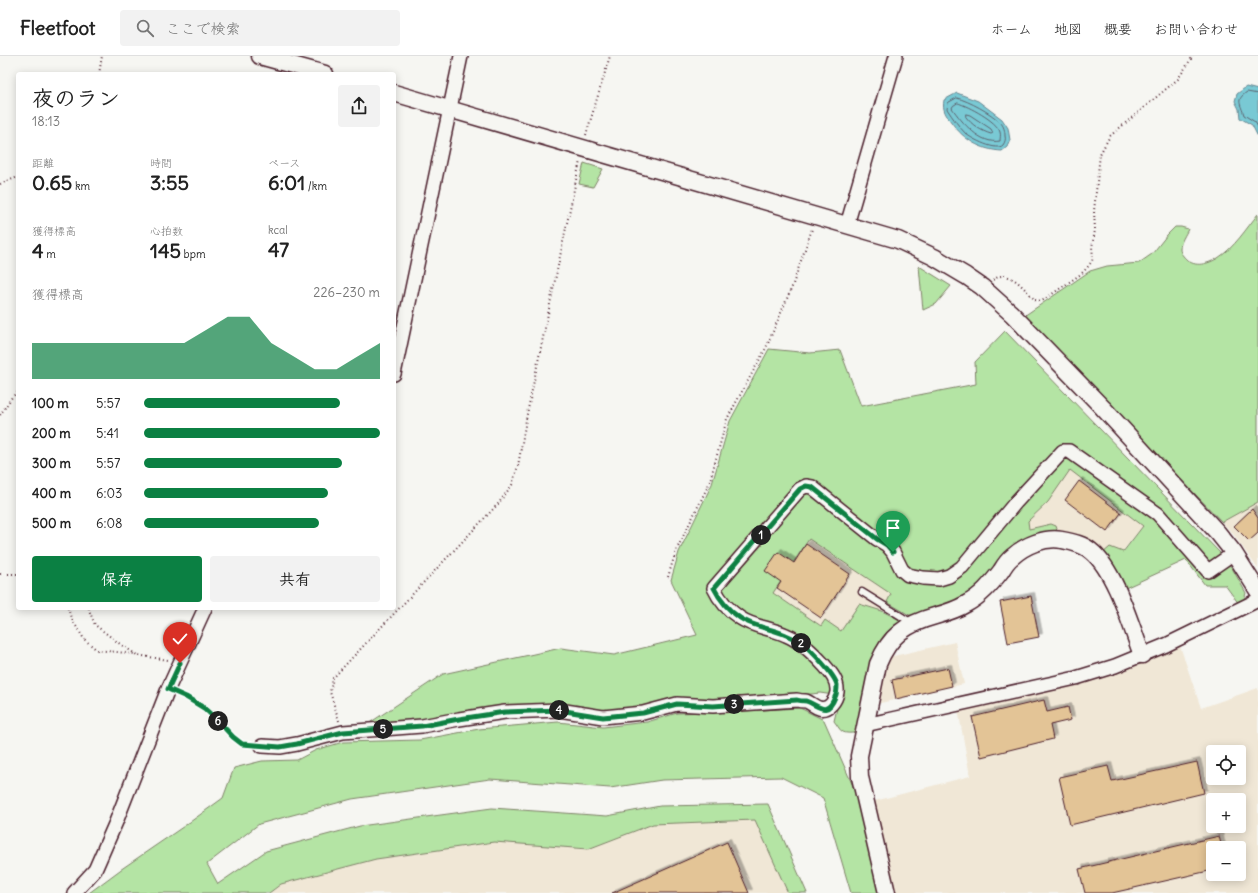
<!DOCTYPE html>
<html lang="ja">
<meta charset="utf-8">
<style>
body{margin:0;font-family:Delius,"Klee One",sans-serif;background:#f2f2f2;color:#222;height:100vh;display:flex;flex-direction:column;font-size:15px;white-space:nowrap}
*{box-sizing:border-box;margin:0}
p{font-size:13px;color:#767676}
.icon{flex:none;width:22px;height:22px;fill:none;stroke:currentColor;stroke-width:2;stroke-linecap:round;stroke-linejoin:round}
.map{position:relative;flex:1;overflow:hidden}
.drawer{position:absolute;left:16px;top:16px;width:380px;height:538px;display:flex;flex-direction:column;background:#fff;border-radius:4px;box-shadow:0 2px 10px #0003}
.drawer>*{flex:none}
.buttons{position:absolute;left:1206px;top:689px;display:grid;gap:8px}
.buttons a{display:grid;place-items:center;width:40px;height:40px;border-radius:4px;background:#fff;box-shadow:0 2px 10px #0003;font-size:20px}
.pin{position:absolute;display:grid;place-items:center;width:34px;height:34px;color:#fff;margin:-41px -17px;border-radius:50% 50% 50% 0;rotate:-45deg;box-shadow:0 0 4px #0007}
.pin .icon{rotate:45deg}
.km{position:absolute;width:20px;height:20px;margin:-10px;border-radius:50%;background:#222;color:#fff;font-size:11px;line-height:20px;text-align:center}
.round{display:grid;place-items:center;flex:none;width:42px;height:42px;border-radius:4px;background:#f2f2f2}
.headline{display:flex;align-items:center;justify-content:space-between;height:68px;padding:0 16px}
h1{font-size:22px;font-weight:800;line-height:30px}
.figures{display:grid;grid-template-columns:repeat(3,1fr);gap:6px;height:68px;padding:4px 16px}
.figures div{display:grid;align-content:center}
.figures b{font-size:20px;font-weight:800}
.figures small{font-size:11px;font-weight:400}
.figures p{font-size:11px}
.chart{height:112px;padding:8px 16px}
.chart p{display:flex;justify-content:space-between}
.chart svg{width:100%;height:72px;margin-top:4px;fill:#0b8043;opacity:.7}
.cta{display:flex;gap:8px;margin-top:auto;padding:8px 16px}
.cta a{flex:1;height:46px;border-radius:4px;background:#0b8043;color:#fff;font-size:16px;font-weight:800;line-height:46px;text-align:center}
.cta a+a{background:#f2f2f2;color:#222}
ul{padding:0 16px;list-style:none;font-size:13px}
li{display:grid;grid-template-columns:64px 48px 1fr;align-items:center;height:30px}
li i{height:10px;border-radius:5px;background:#0b8043}
header{display:flex;align-items:center;gap:24px;box-sizing:border-box;height:56px;padding:0 20px;background:#fff;border-bottom:1px solid #e0e0e0}
header strong{font-size:19px}
nav{display:flex;gap:22px;margin-inline-start:auto;font-size:14px}
.search{width:280px;height:36px;background:#f2f2f2;display:flex;align-items:center;gap:10px;box-sizing:border-box;padding:0 14px;border-radius:4px;color:#767676;font-size:15px}
.map>svg:first-child{display:block}
</style>
<header>
<strong>Fleetfoot</strong>
<div class="search"><svg class="icon" aria-label="search" viewBox="0 0 24 24"><circle cx="10" cy="10" r="6"/><path d="M15 15l6 6"/></svg>ここで検索</div>
<nav><a>ホーム</a><a>地図</a><a>概要</a><a>お問い合わせ</a></nav>
</header>
<div class="map">
<svg width="1258" height="837" viewBox="0 0 1258 837">
<defs>
<filter id="shadow"><feDropShadow dx="3.5" dy="-3.5" stdDeviation="0" flood-color="#0004"/></filter>
</defs>
<rect width="100%" height="100%" fill="#f6f6f2"/>
<filter id="ink" filterUnits="userSpaceOnUse"><feTurbulence type="fractalNoise" baseFrequency=".025" numOctaves="2"/><feDisplacementMap in="SourceGraphic" scale="8" xChannelSelector="R" yChannelSelector="G"/><feConvolveMatrix kernelMatrix="1 2 1 2 8 2 1 2 1" color-interpolation-filters="sRGB"/></filter>
<g filter="url(#ink)">
<g fill="#f0e7d6" fill-rule="evenodd">
<polygon points="1070,413 1143,470 1122,496 1102,498 1057,477 1056,471 1051,468 1028,473 1028,465 1048,446"/>
<polygon points="1258,446 1258,513 1234,479 1222,466"/>
<polygon points="809,483 892,538 882,555 859,548 841,575 821,570 773,537"/>
<polygon points="955,586 964,628 876,648 885,602"/>
<path d="M1180,590L1201,652L1258,632V837H892L871,746L970,720L958,653L1145,605ZM1213,696H1239V722H1213ZM1213,744H1239V770H1213ZM1213,792H1239V818H1213Z"/>
<polygon points="755,764 788,837 269,837 281,828 376,803 494,786 588,793 653,768"/>
</g>
<g fill="#b4e4a4" stroke="#7f8268">
<polygon points="584,107 603,113 593,131 579,128"/>
<path d="M1258,158V446L1222,466L1024,260L1090,215L1107,210L1139,207L1152,198L1167,179L1175,171H1181L1188,173C1186,178 1180,186 1180,193C1180,197 1184,201 1186,203C1195,212 1208,208 1218,202C1234,192 1246,173 1258,158Z"/>
<polygon points="919,210 951,230 936,248 923,254"/>
<path d="M1005,275L1221,498L1232,512L1246,537L1244,544L1239,548L1225,529H1205L1186,504L1123,533L1102,498L1110,491L1123,496L1143,470L1070,414L1048,446L1028,465L1029,473L1051,468L1056,470L1057,473L1055,475L997,510L965,544L911,560L887,546L891,538L809,483L773,537L821,570L825,564L841,575L859,548L882,555L902,565C896,569 889,573 885,578C867,600 862,646 857,673L853,677C840,678 841,674 834,665L840,640L820,637L794,640L604,655L419,664L365,670L443,618L561,592L614,599L697,579L671,524L679,496L712,428L730,365L769,293L810,297L840,294L861,350L976,328L975,306Z"/>
<polygon points="800,652 824,664 860,746 880,837 851,837 823,742 781,721 662,724 610,732 490,723 352,743 259,768 207,808 218,828 266,795 360,770 492,752 607,760 660,750 768,748 807,837 788,837 755,764 653,768 588,793 494,786 376,803 281,828 269,837 89,837 120,814 190,766 223,742 234,712 262,705 297,704 316,694 343,686 420,684 479,673 558,666 603,671 647,666 677,657 741,655"/>
</g>
<g fill="#79c9d4" stroke="#668590">
<polygon points="1246,31 1258,34 1258,81 1252,69 1240,62 1239,53 1235,45 1237,38"/>
<path d="M957,37L978,45L1002,63L1008,72L1010,84L1007,91L1002,95C981,94 964,84 952,67C946,59 942,54 944,44Z"/>
</g>
<g fill="none" stroke-linecap="round" stroke-linejoin="round">
<g stroke="#5d636f" stroke-width="1">
<path d="M1258,38L1247,36C1235,44 1241,48 1244,59L1255,66L1258,71"/>
<path d="M957,42C969,45 991,57 1000,66C1004,70 1005,75 1005,80C1006,83 1005,86 1003,89C997,96 972,83 966,78C959,71 953,62 947,53L948,47Z"/>
<path d="M958,47C968,50 997,65 1000,76C1001,79 1000,82 1000,85C980,89 962,66 952,52L953,50Z"/>
<path d="M966,58L970,59L991,73L993,77L991,78C981,75 972,69 966,61Z"/>
</g>
</g>
<g fill="#e3c496" stroke="#4a1f2b" filter="url(#shadow)">
<polygon points="1079,425 1121,457 1107,476 1065,444"/>
<polygon points="1252,453 1258,462 1258,477 1249,485 1234,470"/>
<polygon points="806,488 850,518 821,562 777,532 781,526 765,515 778,496 794,507"/>
<polygon points="1031,540 1039,581 1008,587 1000,546"/>
<polygon points="948,612 952,630 896,643 892,624"/>
<polygon points="1044,644 1047,656 1068,651 1071,664 1050,669 1053,683 981,701 972,661"/>
<polygon points="1197,706 1204,737 1070,769 1059,721 1108,710 1112,725"/>
<polygon points="1219,780 1222,792 1213,792 1213,814 1112,837 1085,837 1079,813"/>
<polygon points="727,786 749,837 612,837"/>
</g>
<g fill="none" stroke-linecap="round" stroke-linejoin="round">
<defs>
<polyline id="service" points="862,536 912,567"/>
<g id="minor">
<polyline points="847,169 896,0"/>
<polyline points="394,318 461,0"/>
<polyline points="865,669 1076,622 1115,610 1166,589 1258,544"/>
<path d="M262,690L280,691L297,688L343,676L422,670L459,663L505,656L559,654L603,661L643,657L677,648L713,650L797,644C800,645 803,645 806,645C811,647 815,651 819,652C829,655 836,644 837,636C838,625 831,617 824,609C813,597 801,585 786,579C771,572 753,571 740,562C728,554 720,545 714,532L800,433L806,430L812,431L877,483L887,489L893,496L902,514L908,519L923,522L939,523L949,520L962,511L1016,446L1063,395H1069L1158,458L1208,515L1234,497"/>
<polyline points="74,837 95,814 116,766 168,633 205,552"/>
</g>
<g id="tertiary">
<polyline points="260,0 325,18"/>
<polyline points="394,37 898,184 934,201 966,220 982,231 1012,258 1103,352 1218,477 1234,497 1258,535"/>
<path d="M887,837L860,721L859,700L878,608C890,579 906,568 935,560C946,557 956,554 966,548C981,540 991,528 1001,515C1004,510 1008,504 1012,501C1025,489 1045,481 1062,484C1072,486 1083,488 1091,495C1115,514 1131,570 1142,599"/>
</g>
</defs>
<use href="#service" stroke="#4a1f2b" stroke-width="9"/>
<use href="#minor" stroke="#4a1f2b" stroke-width="16"/>
<use href="#tertiary" stroke="#4a1f2b" stroke-width="19"/>
<g stroke="#4a1f2b" stroke-width="2" stroke-dasharray="1 3" stroke-linecap="butt">
<polyline points="99,18 102,0"/>
<polyline points="586,79 610,0"/>
<polyline points="0,128 18,121"/>
<path d="M993,224C996,222 999,220 1002,220C1015,219 1027,236 1035,244L1042,245L1081,218L1087,212L1092,205L1093,201L1092,191L1095,174L1094,155L1100,98L1110,80L1178,23L1193,0"/>
<polyline points="0,359 12,341 18,336"/>
<polyline points="0,518 18,518"/>
<polyline points="668,521 676,495 709,428 727,363 766,292 792,231 812,173"/>
<polyline points="68,552 71,562 84,583 97,594 136,598"/>
<polyline points="89,552 89,554 95,569 120,588 137,599 168,604"/>
<polyline points="179,638 203,652 242,688 250,689"/>
<polyline points="339,665 330,636 333,622 498,448 512,429 518,410 527,358 580,105"/>
</g>
<use href="#service" stroke="#f6f6f2" stroke-width="6"/>
<use href="#minor" stroke="#f6f6f2" stroke-width="13"/>
<use href="#tertiary" stroke="#f6f6f2" stroke-width="16"/>
</g>
</g>
<g fill="none" stroke-linecap="round" stroke-linejoin="round" filter="url(#ink)">
<defs>
<path id="route" d="M180,607L168,633L186,641L204,652L220,667L233,681L242,688L280,691L297,688L343,676L422,670L459,663L505,656L559,654L603,661L643,657L677,648L713,650L797,644C800,645 803,645 806,645C818,649 827,662 835,641C837,638 837,633 837,629C835,619 811,594 802,587C797,584 791,581 786,579C771,572 753,571 740,562C728,554 720,544 714,532L800,433L806,430L812,431L877,483L887,489L893,496"/>
</defs>
<use href="#route" stroke="#fff" stroke-width="8"/>
<use href="#route" stroke="#0b8043" stroke-width="5"/>
</g>
</svg>
<div class="buttons">
<a><svg class="icon" aria-label="locate" viewBox="0 0 24 24"><circle cx="12" cy="12" r="6"/><path d="M12 2v4M12 18v4M2 12h4M18 12h4"/></svg></a>
<a>+</a>
<a>−</a>
</div>
<div class="pin" style="left:893px;top:496px;background:#1e9e55"><svg class="icon" aria-label="arrive" viewBox="0 0 24 24"><path d="M6 21V4h12l-3 4 3 4H6"/></svg></div>
<div class="pin" style="left:180px;top:607px;background:#d93025"><svg class="icon" aria-label="check" viewBox="0 0 24 24"><path d="M5 12l5 5 9-10"/></svg></div>
<b class="km" style="left:761px;top:479px">1</b>
<b class="km" style="left:801px;top:587px">2</b>
<b class="km" style="left:734px;top:648px">3</b>
<b class="km" style="left:559px;top:654px">4</b>
<b class="km" style="left:383px;top:673px">5</b>
<b class="km" style="left:218px;top:665px">6</b>
<section class="drawer">
<div class="headline"><div><h1>夜のラン</h1><p>18:13</p></div><a class="round"><svg class="icon" aria-label="share" viewBox="0 0 24 24"><path d="M12 15V3M7 8l5-5 5 5M5 13v7h14v-7"/></svg></a></div>
<div class="figures">
<div><p>距離</p><b>0.65<small> km</small></b></div>
<div><p>時間</p><b>3:55</b></div>
<div><p>ペース</p><b>6:01<small> /km</small></b></div>
</div>
<div class="figures">
<div><p>獲得標高</p><b>4<small> m</small></b></div>
<div><p>心拍数</p><b>145<small> bpm</small></b></div>
<div><p>kcal</p><b>47</b></div>
</div>
<div class="chart"><p><span>獲得標高</span>226–230 m</p>
<svg viewBox="0 0 160 44" preserveAspectRatio="none"><path d="M0 44V22L10 22L20 22L30 22L40 22L50 22L60 22L70 22L80 14L90 6L100 6L110 22L120 30L130 38L140 38L150 30L160 22V44z"/></svg>
</div>
<ul>
<li><b>100 m</b>5:57<i style="width:83%"></i></li>
<li><b>200 m</b>5:41<i style="width:100%"></i></li>
<li><b>300 m</b>5:57<i style="width:84%"></i></li>
<li><b>400 m</b>6:03<i style="width:78%"></i></li>
<li><b>500 m</b>6:08<i style="width:74%"></i></li>
</ul>
<div class="cta"><a>保存</a><a>共有</a></div>
</section>
</div>
